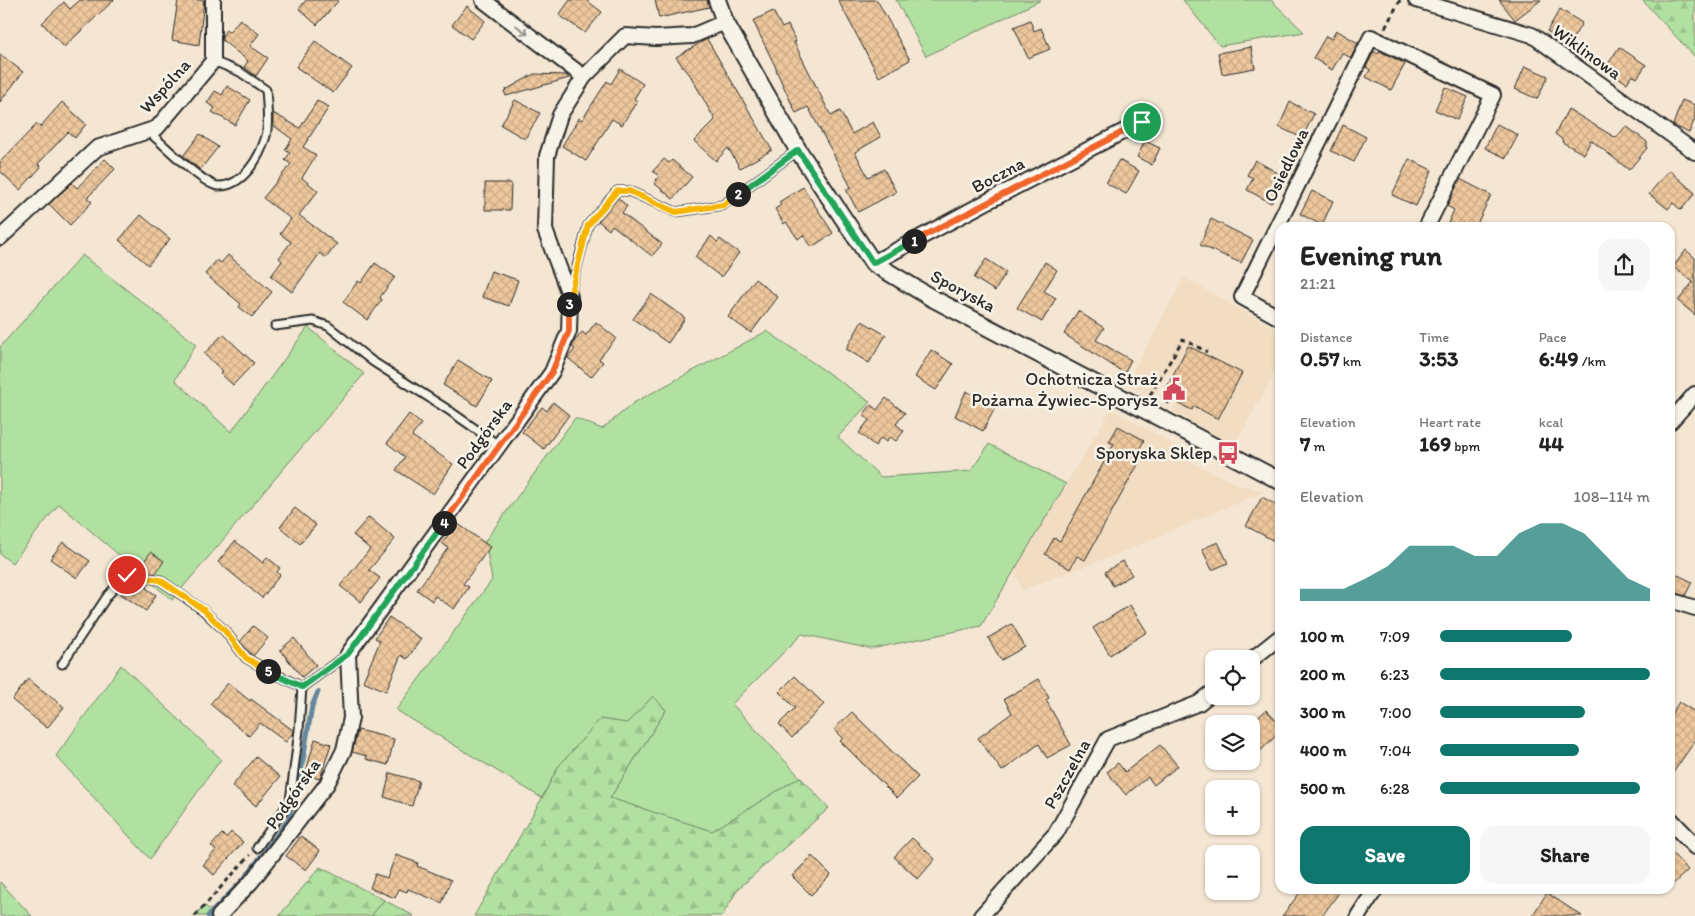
<!DOCTYPE html>
<meta charset="utf-8">
<style>
body{margin:0;font-family:Itim,sans-serif;background:#f6f6f6;color:#222;height:100vh;display:flex;flex-direction:column;font-size:19px;white-space:nowrap}
*{box-sizing:border-box;margin:0}
p{font-size:16px;color:#767676}
.icon{flex:none;width:28px;height:28px;fill:none;stroke:currentColor;stroke-width:2;stroke-linecap:round;stroke-linejoin:round}
.map{position:relative;flex:1;overflow:hidden}
.sheet{position:absolute;left:1275px;top:222px;width:400px;height:672px;display:flex;flex-direction:column;background:#fff;border-radius:15px;box-shadow:0 1px 4px #0004}
.sheet>*{flex:none}
.buttons{position:absolute;left:1205px;top:650px;display:grid;gap:10px}
.buttons a{display:grid;place-items:center;width:55px;height:55px;border-radius:10px;background:#fff;box-shadow:0 1px 4px #0004;font-size:25px}
.pin{position:absolute;display:grid;place-items:center;width:42px;height:42px;color:#fff;margin:-21px;border:2px solid #fff;border-radius:50%;box-shadow:0 1px 5px #0007}
.km{position:absolute;width:25px;height:25px;margin:-12px;border-radius:50%;background:#222;color:#fff;font-size:14px;line-height:25px;text-align:center}
.round{display:grid;place-items:center;flex:none;width:52px;height:52px;border-radius:15px;background:#f6f6f6}
.summary{display:flex;align-items:center;justify-content:space-between;height:85px;padding:0 25px}
h1{font-size:28px;font-weight:700;line-height:38px}
.figures{display:grid;grid-template-columns:repeat(3,1fr);gap:8px;height:85px;padding:5px 25px}
.figures div{display:grid;align-content:center}
.figures b{font-size:21px;font-weight:700}
.figures small{font-size:14px;font-weight:400}
.figures p{font-size:14px}
.chart{height:140px;padding:10px 25px}
.chart p{display:flex;justify-content:space-between}
.chart svg{width:100%;height:90px;margin-top:5px;fill:#0f766e;opacity:.7}
.primary-button{display:flex;gap:10px;margin-top:auto;padding:10px 25px}
.primary-button a{flex:1;height:58px;border-radius:15px;background:#0f766e;color:#fff;font-size:20px;font-weight:700;line-height:58px;text-align:center}
.primary-button a+a{background:#f6f6f6;color:#222}
ul{padding:0 25px;list-style:none;font-size:16px}
li{display:grid;grid-template-columns:80px 60px 1fr;align-items:center;height:38px}
li i{height:12px;border-radius:6px;background:#0f766e}
.map>svg:first-child{display:block}
</style>
<div class="map">
<svg width="1695" height="916" viewBox="0 0 1695 916">
<defs>
<pattern id="forest-firs" width="22" height="20" patternUnits="userSpaceOnUse" patternTransform="scale(1.25)"><rect width="22" height="20" fill="#b1e1a1"/><path d="M5 1l3.5 6h-7zM16 11l3.5 6h-7z" fill="#98c18b"/></pattern>
<pattern id="building-cross-hatch" width="8" height="8" patternUnits="userSpaceOnUse" patternTransform="scale(1.25)"><rect width="8" height="8" fill="#edc79d"/><path d="M0 0l8 8M0 8l8-8" fill="none" stroke="#cbab87"/></pattern>
</defs>
<rect width="100%" height="100%" fill="#f4e6d2"/>
<filter id="ink" filterUnits="userSpaceOnUse"><feTurbulence type="fractalNoise" baseFrequency=".02" numOctaves="2"/><feDisplacementMap in="SourceGraphic" scale="10" xChannelSelector="R" yChannelSelector="G"/><feConvolveMatrix kernelMatrix="1 2 1 2 8 2 1 2 1" color-interpolation-filters="sRGB"/></filter>
<g filter="url(#ink)">
<g fill="#f2ddc2">
<polygon points="1184,278 1280,331 1280,363 1235,445 1172,411 1203,355 1188,347 1172,375 1167,373 1153,398 1126,384"/>
<polygon points="1111,409 1186,451 1193,463 1240,486 1247,486 1263,492 1115,555 1022,590 1014,570"/>
</g>
<g fill="#b1e1a1" stroke="#6e8666">
<polygon points="896,0 1041,0 926,56"/>
<polygon points="1183,0 1271,0 1304,32 1220,46"/>
<polygon points="82,255 196,344 175,380 231,432 308,327 364,374 172,600 59,504 12,563 0,554 0,347"/>
<polygon points="767,331 870,402 838,437 881,477 971,471 989,444 1066,484 981,626 871,649 802,634 732,704 800,777 712,832 610,798 666,710 627,723 558,767 542,798 396,710 492,580 485,541 575,418 602,429 635,402"/>
<polygon points="121,665 221,759 150,859 56,756"/>
<polygon points="0,882 32,916 0,916"/>
<polygon points="384,900 414,916 371,916"/>
</g>
<g fill="url(#forest-firs)" stroke="#6e8666">
<polygon points="1642,0 1695,0 1695,57"/>
<polygon points="653,696 666,710 610,798 712,831 800,777 829,808 738,889 722,916 474,916 542,798 558,767 600,719 627,723"/>
<polygon points="320,867 384,900 371,916 279,916"/>
<polygon points="205,906 219,916 193,916"/>
</g>
<g fill="none" stroke-linecap="round" stroke-linejoin="round">
<polyline stroke="#64879d" stroke-width="5" points="208,916 244,879 288,820 298,789 312,706 318,692"/>
</g>
<g fill="url(#building-cross-hatch)" stroke="#2b2b2b">
<polygon points="80,0 114,0 64,47 42,23 64,2 70,9"/>
<polygon points="178,0 204,0 199,45 172,40"/>
<polygon points="306,0 339,0 317,25 299,9"/>
<polygon points="570,0 586,0 602,12 585,33 559,15"/>
<polygon points="655,0 707,0 709,7 659,18"/>
<polygon points="838,0 877,0 910,60 879,77"/>
<polygon points="1499,0 1541,0 1515,20"/>
<polygon points="467,6 485,21 471,39 452,25"/>
<polygon points="1560,9 1582,23 1569,45 1547,31"/>
<polygon points="773,11 782,28 788,25 796,42 794,42 831,116 840,111 852,134 873,122 881,137 855,152 868,177 884,169 896,192 858,212 846,189 851,187 808,107 796,113 776,70 777,70 753,21"/>
<polygon points="240,19 259,34 250,46 268,58 256,76 244,67 248,61 222,40 222,36 226,30 229,32"/>
<polygon points="1030,20 1034,31 1041,28 1050,49 1028,58 1014,27"/>
<polygon points="1336,30 1358,43 1351,58 1342,53 1332,70 1313,58 1326,36 1332,39"/>
<polygon points="707,39 772,150 740,168 728,148 716,161 694,141 715,120 689,73 688,74 676,57"/>
<polygon points="315,41 352,68 333,93 296,67"/>
<polygon points="1251,47 1255,68 1222,74 1218,53"/>
<polygon points="1619,47 1646,65 1637,78 1632,75 1627,83 1605,69"/>
<polygon points="1374,51 1378,54 1380,51 1405,64 1391,90 1366,77 1370,70 1366,67"/>
<polygon points="0,54 23,72 0,102"/>
<polygon points="1525,66 1548,76 1537,99 1515,89"/>
<polygon points="620,69 643,84 634,99 637,101 622,125 612,119 586,161 562,146 579,118 582,120 607,81 611,84"/>
<polygon points="534,74 566,75 569,78 506,96 504,91"/>
<polygon points="227,86 250,100 235,125 212,112 215,108 207,103 215,91 222,95"/>
<polygon points="1445,87 1468,97 1457,120 1435,110"/>
<polygon points="515,100 540,113 525,139 501,125"/>
<polygon points="1682,100 1695,105 1695,118 1689,133 1673,125"/>
<polygon points="317,101 329,107 303,147 316,155 302,178 318,191 299,215 337,244 326,258 320,253 292,292 271,276 282,261 279,258 291,242 280,234 291,219 263,198 291,164 285,160 290,153 285,150 292,139 273,125 273,113 300,128"/>
<polygon points="62,102 86,124 75,138 68,132 38,164 41,167 20,190 0,171 0,162 37,124 40,127"/>
<polygon points="1290,102 1314,114 1302,138 1279,127"/>
<polygon points="1568,109 1616,138 1626,126 1647,142 1647,148 1629,170 1591,140 1584,154 1562,142 1563,140 1555,134"/>
<polygon points="1497,124 1518,135 1506,158 1485,148"/>
<polygon points="1343,125 1366,137 1354,162 1331,151"/>
<polygon points="200,134 218,147 200,170 183,156"/>
<polygon points="1145,141 1160,148 1152,165 1137,157"/>
<polygon points="105,159 115,169 87,198 92,202 70,225 49,204 72,183 77,188"/>
<polygon points="664,159 669,163 672,160 692,177 673,199 654,183 659,176 653,171"/>
<polygon points="1409,159 1432,170 1416,206 1392,195"/>
<polygon points="1119,160 1139,171 1126,194 1106,183"/>
<polygon points="1255,160 1285,177 1271,203 1247,190 1253,178 1247,175"/>
<polygon points="1669,170 1695,193 1681,210 1673,203 1668,209 1649,194"/>
<polygon points="1460,179 1491,195 1475,228 1457,228 1448,223 1454,210 1447,206"/>
<polygon points="485,183 511,183 510,210 485,210"/>
<polygon points="803,187 833,233 812,247 803,235 798,239 786,222 784,224 775,209 781,205 779,202"/>
<polygon points="1312,191 1333,201 1322,225 1300,214"/>
<polygon points="618,198 627,206 622,213 662,244 652,256 612,225 609,230 598,221"/>
<polygon points="141,215 170,239 148,265 119,240"/>
<polygon points="1211,219 1253,240 1241,263 1200,245"/>
<polygon points="711,236 717,242 720,239 739,253 721,277 695,257"/>
<polygon points="1686,250 1695,258 1695,315 1678,301 1693,282 1673,267"/>
<polygon points="228,255 272,292 252,317 239,307 241,304 205,274 217,260 221,263"/>
<polygon points="986,259 1006,272 995,291 974,278"/>
<polygon points="1045,262 1057,270 1044,291 1056,298 1042,322 1017,308"/>
<polygon points="375,263 395,277 380,297 382,300 367,320 343,302 358,281 361,283"/>
<polygon points="491,271 518,280 509,306 482,297"/>
<polygon points="755,279 778,297 751,333 728,317"/>
<polygon points="651,294 685,318 668,343 633,319"/>
<polygon points="1078,311 1104,328 1096,340 1131,360 1124,373 1064,334"/>
<polygon points="862,321 886,335 869,363 846,349"/>
<polygon points="596,322 616,338 599,359 603,362 591,377 568,358 575,349 572,347 574,342 582,332 586,335"/>
<polygon points="223,334 254,363 233,385 221,374 223,371 204,354"/>
<polygon points="1188,346 1242,373 1218,419 1194,406 1192,410 1177,403 1180,397 1165,390"/>
<polygon points="931,350 953,364 936,390 915,377"/>
<polygon points="458,360 492,381 477,406 443,385"/>
<polygon points="966,391 996,406 983,431 955,416"/>
<polygon points="886,398 905,413 896,424 904,431 896,441 890,437 886,442 881,438 875,446 859,433 869,420 863,415 871,405 877,410"/>
<polygon points="553,402 569,415 544,449 522,432 542,407 547,411"/>
<polygon points="409,414 421,424 412,436 453,464 433,494 396,470 405,457 387,443"/>
<polygon points="1118,426 1144,440 1136,456 1141,459 1085,560 1077,556 1070,569 1045,554 1054,538 1060,541 1114,444 1109,442"/>
<polygon points="1262,497 1280,507 1280,544 1246,526"/>
<polygon points="295,508 316,525 300,544 280,527"/>
<polygon points="369,517 395,539 369,570 380,578 361,602 340,586 370,549 353,535"/>
<polygon points="457,523 490,547 463,584 469,587 454,609 435,596 432,601 417,590 448,548 442,543"/>
<polygon points="235,541 263,563 267,557 280,568 277,572 280,575 262,598 218,562"/>
<polygon points="63,542 90,561 77,578 50,559"/>
<polygon points="1218,542 1228,563 1212,570 1202,549"/>
<polygon points="151,552 164,561 155,574 137,571"/>
<polygon points="1123,561 1132,575 1113,586 1105,572"/>
<polygon points="1670,571 1692,582 1685,596 1670,591"/>
<polygon points="130,581 148,584 146,588 156,595 146,611 121,594"/>
<polygon points="1130,605 1147,632 1110,655 1093,628"/>
<polygon points="389,617 421,639 407,659 401,655 386,691 363,681 380,641 375,638"/>
<polygon points="1012,624 1025,647 1001,660 988,638"/>
<polygon points="253,626 268,638 253,656 240,642"/>
<polygon points="294,638 316,665 302,677 280,650"/>
<polygon points="795,676 824,704 792,738 779,724 795,708 779,692"/>
<polygon points="28,679 64,707 47,728 12,700"/>
<polygon points="1039,679 1049,698 1046,700 1071,745 1047,758 1039,744 1002,771 978,738 1012,713 1004,699"/>
<polygon points="228,683 250,701 251,699 294,731 286,742 260,723 249,736 210,704"/>
<polygon points="1679,702 1695,712 1695,741 1670,777 1670,716"/>
<polygon points="1266,710 1280,725 1280,732 1251,760 1251,724"/>
<polygon points="852,712 918,777 897,798 840,741 843,738 834,729"/>
<polygon points="358,730 394,739 388,765 366,759 367,756 352,752"/>
<polygon points="315,739 331,744 320,779 305,775"/>
<polygon points="1160,745 1178,766 1154,785 1148,777 1126,795 1107,772 1118,763 1125,772"/>
<polygon points="256,757 280,777 256,806 232,786"/>
<polygon points="390,773 419,781 412,806 384,797"/>
<polygon points="231,832 243,842 214,875 203,865 216,850 211,846 222,834 226,838"/>
<polygon points="301,836 320,851 306,870 286,856"/>
<polygon points="912,838 935,859 918,879 894,857"/>
<polygon points="1670,851 1688,870 1670,887"/>
<polygon points="396,855 418,863 417,866 451,880 442,903 408,889 407,892 399,889 395,898 370,888 375,874 387,878"/>
<polygon points="812,856 831,875 811,895 792,876"/>
<polygon points="1302,890 1341,890 1322,916 1282,916"/>
<polygon points="1547,893 1582,916 1532,916"/>
</g>
<g fill="none" stroke-linecap="round" stroke-linejoin="round">
<defs>
<g id="service">
<path d="M148,131C162,143 202,184 218,186C243,187 260,157 266,136C269,124 267,102 266,90L240,72L213,61"/>
<polyline points="570,293 588,225 617,191 629,191 676,212 723,205 798,150"/>
<polyline points="275,326 313,321 328,326 372,361 447,409 500,446"/>
<polyline points="62,664 108,595 127,575 160,580 203,610 225,631 246,658 267,670 302,687 348,654"/>
<polyline points="257,848 290,801 299,730 302,687"/>
</g>
<g id="minor">
<polyline points="483,0 584,77"/>
<polyline points="1416,0 1532,35 1695,152"/>
<polyline points="0,238 97,148 157,128 213,61 213,0"/>
<polyline points="873,263 990,200 1142,122"/>
<polyline points="1280,318 1242,297 1371,37 1493,95 1426,228"/>
<polyline points="1670,422 1695,394"/>
<polyline points="1670,600 1695,608"/>
<polyline points="1251,660 1280,637"/>
<polyline points="219,916 251,882 327,784 344,750 351,718 348,654 552,372 569,331 570,297 545,230 547,156 560,115 584,77 625,36 656,38 692,36 725,22"/>
<polyline points="981,916 1056,833 1108,739 1199,703 1214,691"/>
<polyline points="1358,916 1375,890"/>
</g>
<g id="tertiary">
<polyline points="717,0 725,22 798,150 873,263 930,297 1280,481"/>
<polyline points="1670,820 1695,846"/>
</g>
</defs>
<use href="#service" stroke="#2b2b2b" stroke-width="11"/>
<use href="#minor" stroke="#2b2b2b" stroke-width="18"/>
<use href="#tertiary" stroke="#2b2b2b" stroke-width="20"/>
<g stroke="#2b2b2b" stroke-width="3" stroke-dasharray="5 4" stroke-linecap="butt">
<polyline points="1385,28 1400,0"/>
<polyline points="1150,395 1183,339 1207,352"/>
<polyline points="1167,404 1173,394"/>
<polyline points="195,916 250,855"/>
</g>
<use href="#service" stroke="#f7f3e8" stroke-width="7"/>
<use href="#minor" stroke="#f7f3e8" stroke-width="14"/>
<use href="#tertiary" stroke="#f7f3e8" stroke-width="16"/>
</g>
<defs><path id="oneway-shaft" d="M-6 0H5M1.5-3L5.5 0L1.5 3" fill="none" stroke-width="1.6" stroke-linecap="round" stroke-linejoin="round" transform="scale(1.25)"/></defs>
<use stroke="#918f8a" href="#oneway-shaft" transform="translate(522 30) rotate(37)"/>
</g>
<g fill="none" stroke-linecap="round" stroke-linejoin="round" filter="url(#ink)">
<defs>
<polyline id="split-1" points="914,241 1142,122"/>
<polyline id="split-2" points="738,194 798,150 873,263 914,241"/>
<polyline id="split-3" points="569,304 570,296 588,225 617,191 629,191 676,212 723,205 738,194"/>
<polyline id="split-4" points="444,523 552,372 569,331 569,304"/>
<polyline id="split-5" points="268,671 302,687 348,654 444,523"/>
<polyline id="split-6" points="127,575 160,580 204,610 225,631 246,658 268,671"/>
</defs>
<use href="#split-1" stroke="#fff" stroke-width="10"/>
<use href="#split-2" stroke="#fff" stroke-width="10"/>
<use href="#split-3" stroke="#fff" stroke-width="10"/>
<use href="#split-4" stroke="#fff" stroke-width="10"/>
<use href="#split-5" stroke="#fff" stroke-width="10"/>
<use href="#split-6" stroke="#fff" stroke-width="10"/>
<use href="#split-1" stroke="#f0652b" stroke-width="6"/>
<use href="#split-2" stroke="#22a559" stroke-width="6"/>
<use href="#split-3" stroke="#f5b400" stroke-width="6"/>
<use href="#split-4" stroke="#f0652b" stroke-width="6"/>
<use href="#split-5" stroke="#22a559" stroke-width="6"/>
<use href="#split-6" stroke="#f5b400" stroke-width="6"/>
</g>
<defs>
<symbol id="civic-bare" viewBox="-9 -9 18 18"><path d="M-.6-6.5H3V-4.5H.6V-3L4-1V1h2V6H-6V1h2V-1L-.6-3ZM-1.2 2.5V6h2.4V2.5Z" fill="#d1495b" stroke="#f7f3e8" stroke-width="2.5" paint-order="stroke"/></symbol>
<symbol id="bus-bare" viewBox="-9 -9 18 18"><path d="M-5-6H5V4H4V6H2V4H-2V6H-4V4H-5ZM-3.5-4V0h7V-4ZM-3.5 1.2v1.5H-2V1.2ZM2 1.2v1.5H3.5V1.2Z" fill="#d1495b" stroke="#f7f3e8" stroke-width="2.5" paint-order="stroke"/></symbol>
</defs>
<g fill-rule="evenodd">
<use href="#civic-bare" x="1158" y="373" width="32" height="32"/>
<use href="#bus-bare" x="1212" y="437" width="32" height="32"/>
</g>
<g text-anchor="middle" dominant-baseline="central" stroke-width="5" stroke-linejoin="round" paint-order="stroke">
<g font-size="18" fill="#2b2b2b" stroke="#f7f3e8">
<text transform="translate(1587 52) rotate(36)">Wiklinowa</text>
<text transform="translate(165 86) rotate(-48)">Wspólna</text>
<text transform="translate(1286 165) rotate(-64)">Osiedlowa</text>
<text transform="translate(998 175) rotate(-28)">Boczna</text>
<text transform="translate(963 291) rotate(28)">Sporyska</text>
<text transform="translate(484 434) rotate(-54)">Podgórska</text>
<text transform="translate(1067 774) rotate(-61)">Pszczelna</text>
<text transform="translate(293 794) rotate(-55)">Podgórska</text>
</g>
<g font-size="18" fill="#2b2b2b" stroke="#f7f3e8" text-anchor="end">
<text x="1158" y="379">Ochotnicza Straż<tspan x="1158" dy="21">Pożarna Żywiec-Sporysz</tspan></text>
<text x="1212" y="453">Sporyska Sklep</text>
</g>
</g>
</svg>
<div class="buttons">
<a><svg class="icon" aria-label="locate" viewBox="0 0 24 24"><circle cx="12" cy="12" r="6"/><path d="M12 2v4M12 18v4M2 12h4M18 12h4"/></svg></a>
<a><svg class="icon" aria-label="layers" viewBox="0 0 24 24"><path d="M12 4l9 5-9 5-9-5zM3 14l9 5 9-5"/></svg></a>
<a>+</a>
<a>−</a>
</div>
<div class="pin" style="left:1142px;top:122px;background:#1e9e55"><svg class="icon" aria-label="arrive" viewBox="0 0 24 24"><path d="M6 21V4h12l-3 4 3 4H6"/></svg></div>
<div class="pin" style="left:127px;top:575px;background:#d93025"><svg class="icon" aria-label="check" viewBox="0 0 24 24"><path d="M5 12l5 5 9-10"/></svg></div>
<b class="km" style="left:914px;top:241px">1</b>
<b class="km" style="left:738px;top:194px">2</b>
<b class="km" style="left:569px;top:304px">3</b>
<b class="km" style="left:444px;top:523px">4</b>
<b class="km" style="left:268px;top:671px">5</b>
<section class="sheet">
<div class="summary"><div><h1>Evening run</h1><p>21:21</p></div><a class="round"><svg class="icon" aria-label="share" viewBox="0 0 24 24"><path d="M12 15V3M7 8l5-5 5 5M5 13v7h14v-7"/></svg></a></div>
<div class="figures">
<div><p>Distance</p><b>0.57<small> km</small></b></div>
<div><p>Time</p><b>3:53</b></div>
<div><p>Pace</p><b>6:49<small> /km</small></b></div>
</div>
<div class="figures">
<div><p>Elevation</p><b>7<small> m</small></b></div>
<div><p>Heart rate</p><b>169<small> bpm</small></b></div>
<div><p>kcal</p><b>44</b></div>
</div>
<div class="chart"><p><span>Elevation</span>108–114 m</p>
<svg viewBox="0 0 160 44" preserveAspectRatio="none"><path d="M0 44V38L10 38L20 38L30 33L40 27L50 17L60 17L70 17L80 22L90 22L100 11L110 6L120 6L130 11L140 22L150 33L160 38V44z"/></svg>
</div>
<ul>
<li><b>100 m</b>7:09<i style="width:63%"></i></li>
<li><b>200 m</b>6:23<i style="width:100%"></i></li>
<li><b>300 m</b>7:00<i style="width:69%"></i></li>
<li><b>400 m</b>7:04<i style="width:66%"></i></li>
<li><b>500 m</b>6:28<i style="width:95%"></i></li>
</ul>
<div class="primary-button"><a>Save</a><a>Share</a></div>
</section>
</div>
